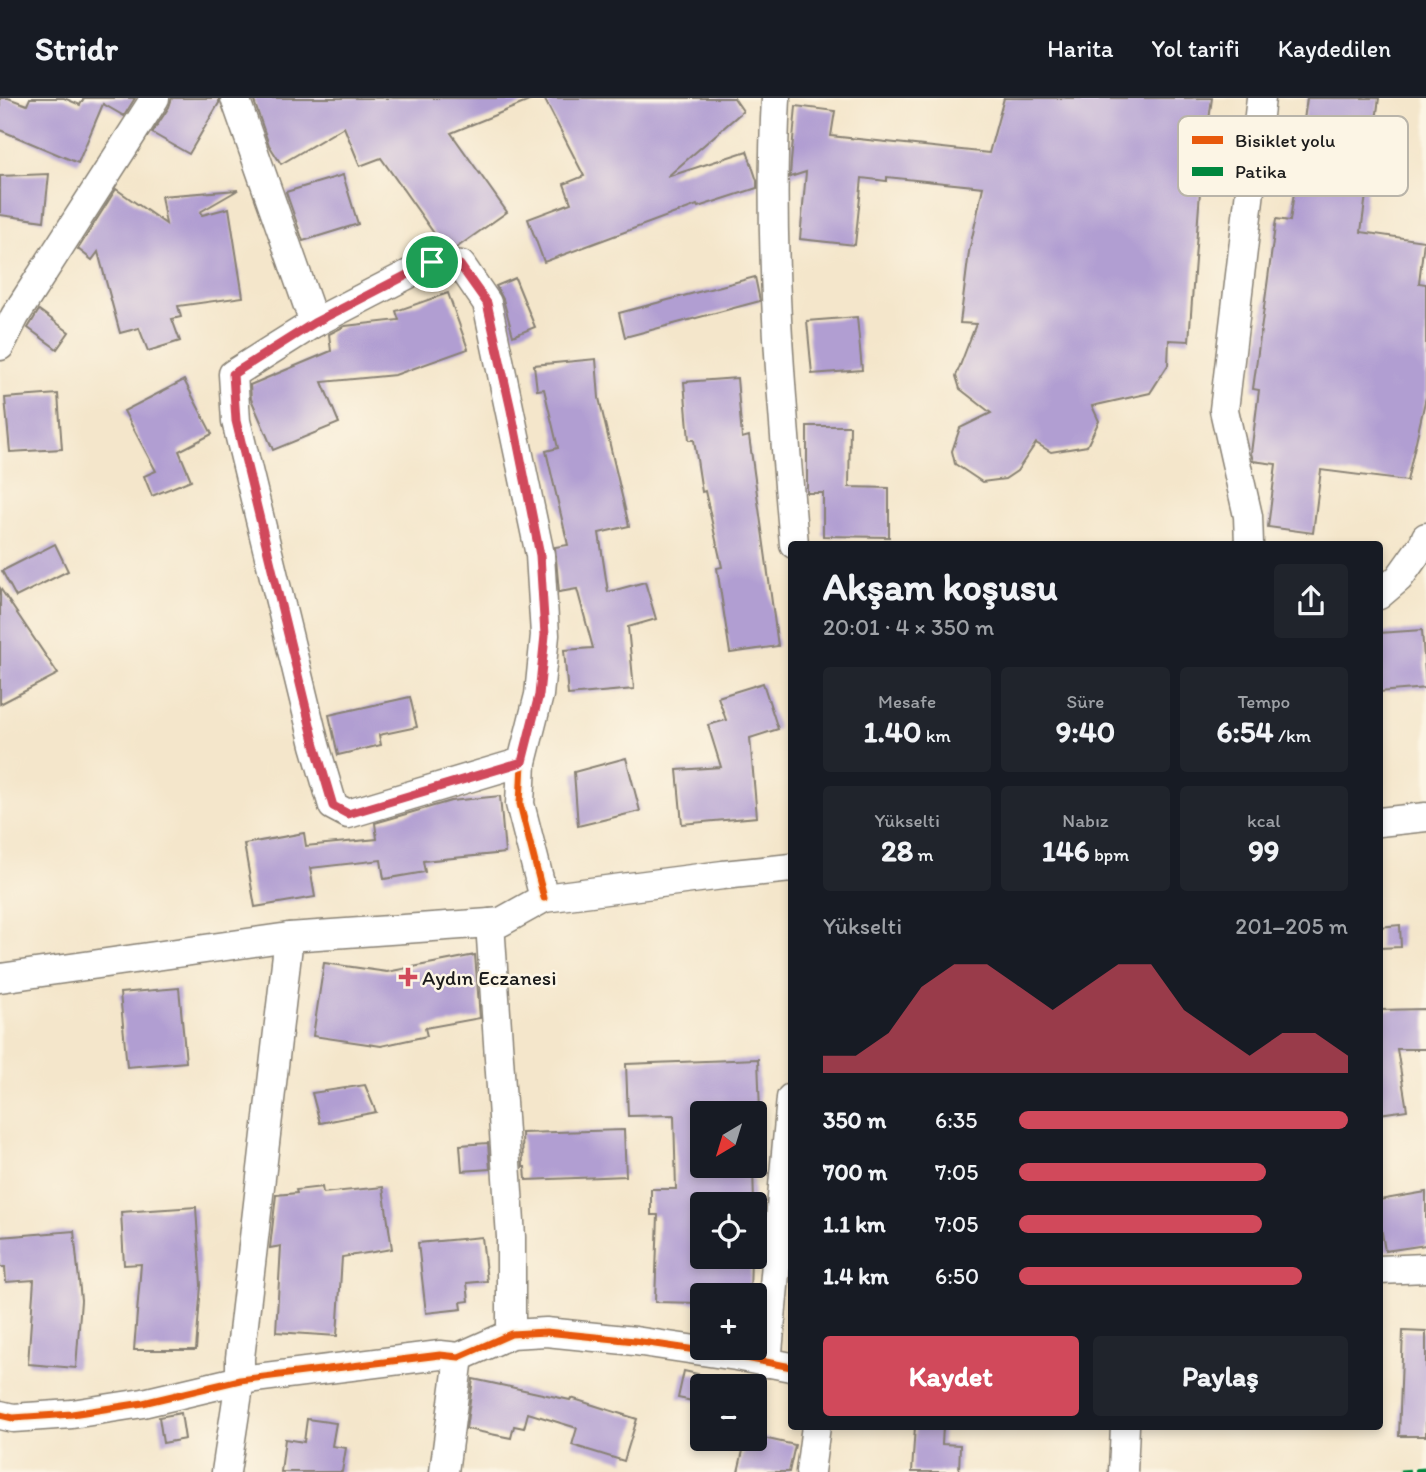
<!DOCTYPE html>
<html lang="tr">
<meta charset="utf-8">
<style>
body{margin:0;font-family:Itim,sans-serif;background:#20242c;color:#f1f3f6;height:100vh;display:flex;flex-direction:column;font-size:26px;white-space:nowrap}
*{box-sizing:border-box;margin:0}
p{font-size:23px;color:#9ea1a6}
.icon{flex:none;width:38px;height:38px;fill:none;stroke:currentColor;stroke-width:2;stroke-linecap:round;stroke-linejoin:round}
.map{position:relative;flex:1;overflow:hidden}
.sheet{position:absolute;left:788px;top:443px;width:595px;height:889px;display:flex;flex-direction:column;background:#171b24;border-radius:7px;box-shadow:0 4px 10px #0003}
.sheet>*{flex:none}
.needle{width:46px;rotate:218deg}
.fabs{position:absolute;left:690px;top:1003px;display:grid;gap:14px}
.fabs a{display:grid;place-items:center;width:77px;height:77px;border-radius:7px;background:#171b24;box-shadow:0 4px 10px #0003;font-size:35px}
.pin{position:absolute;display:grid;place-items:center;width:60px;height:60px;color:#fff;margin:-30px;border:4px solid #fff;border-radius:50%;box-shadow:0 2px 7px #0007}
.round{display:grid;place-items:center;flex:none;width:74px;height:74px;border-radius:7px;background:#20242c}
.head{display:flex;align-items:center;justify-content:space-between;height:119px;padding:0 35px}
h1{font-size:38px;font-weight:700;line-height:52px}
.metrics{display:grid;grid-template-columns:repeat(3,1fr);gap:10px;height:119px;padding:7px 35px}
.metrics div{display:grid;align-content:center;border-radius:7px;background:#20242c;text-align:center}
.metrics b{font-size:30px;font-weight:700}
.metrics small{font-size:19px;font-weight:400}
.metrics p{font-size:19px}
.chart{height:196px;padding:14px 35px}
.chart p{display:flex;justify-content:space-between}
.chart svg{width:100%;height:126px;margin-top:7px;fill:#d1495b;opacity:.7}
.action{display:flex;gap:14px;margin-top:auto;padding:14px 35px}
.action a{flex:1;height:80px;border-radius:7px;background:#d1495b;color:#fff;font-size:28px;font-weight:700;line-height:80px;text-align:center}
.action a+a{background:#20242c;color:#f1f3f6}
ul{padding:0 35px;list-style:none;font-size:23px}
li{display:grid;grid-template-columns:112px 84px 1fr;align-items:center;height:52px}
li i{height:18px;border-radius:9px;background:#d1495b}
header{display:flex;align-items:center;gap:42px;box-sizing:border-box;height:98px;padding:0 35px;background:#171b24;border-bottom:2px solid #363941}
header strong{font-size:33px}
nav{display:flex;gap:38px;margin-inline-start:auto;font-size:24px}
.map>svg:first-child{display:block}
</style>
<header>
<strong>Stridr</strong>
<nav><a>Harita</a><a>Yol tarifi</a><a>Kaydedilen</a></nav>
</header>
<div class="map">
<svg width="1426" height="1374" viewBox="0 0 1426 1374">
<rect width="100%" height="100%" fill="#fcf5e5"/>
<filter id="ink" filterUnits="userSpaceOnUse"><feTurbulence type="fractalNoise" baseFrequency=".0143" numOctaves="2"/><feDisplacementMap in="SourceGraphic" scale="14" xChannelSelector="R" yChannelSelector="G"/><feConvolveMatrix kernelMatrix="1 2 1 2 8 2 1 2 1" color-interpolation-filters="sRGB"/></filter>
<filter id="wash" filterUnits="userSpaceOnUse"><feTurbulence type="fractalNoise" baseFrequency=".00686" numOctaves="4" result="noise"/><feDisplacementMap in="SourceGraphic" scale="28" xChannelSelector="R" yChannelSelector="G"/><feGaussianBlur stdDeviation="1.57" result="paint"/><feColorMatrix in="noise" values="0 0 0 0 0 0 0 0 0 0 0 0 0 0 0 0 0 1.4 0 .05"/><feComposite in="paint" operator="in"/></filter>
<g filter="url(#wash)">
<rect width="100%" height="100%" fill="#f4e6cb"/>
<g id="blocks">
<g fill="#b19ed2">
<polygon points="0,0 8,0 27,7 30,0 64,0 80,7 84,0 135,0 124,18 103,6 78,65 0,32"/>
<polygon points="172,0 219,0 219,5 189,56 152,35 169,9"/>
<polygon points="253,0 534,0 534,1 451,35 507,114 456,150 443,148 381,60 360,68 344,29 281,66 269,47"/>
<polygon points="544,0 734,0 743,13 667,79 747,53 757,83 757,90 698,109 697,107 544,164 528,121 571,105 564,86 584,78"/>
<polygon points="1004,0 1212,0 1201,80 1189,243 1169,242 1168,267 1150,295 1092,308 1099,323 1087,348 1051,354 1036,345 1017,373 1005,381 982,384 955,366 952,353 960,330 991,315 960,291 956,278 976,226 960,225 969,154 983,89 887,79 887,83 862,80 855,147 800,141 806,74 790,79 791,64 796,8 835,13 831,38 989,55"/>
<polygon points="1307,0 1379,0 1361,134 1424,143 1419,185 1426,186 1426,299 1407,383 1321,372 1313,435 1268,429 1276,366 1253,363 1251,355 1259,292 1253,291 1276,121 1290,123"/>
<polygon points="49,76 44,123 0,117 0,78"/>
<polygon points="343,77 358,126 303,143 286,94"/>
<polygon points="116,91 166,126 161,98 238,92 200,114 202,117 229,110 243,199 178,208 181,219 172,221 180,243 148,253 139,230 120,235 98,154 92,162 78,151"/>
<polygon points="755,179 760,203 625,239 619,215"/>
<polygon points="515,180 535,229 513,238 503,201 496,188"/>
<polygon points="448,195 468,251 395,277 322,284 339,325 273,352 251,301 250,287 331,253 329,236 345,228 399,222 396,213"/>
<polygon points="39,212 69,234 57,251 28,230"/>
<polygon points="857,219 862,272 812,276 807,223"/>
<polygon points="596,261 599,300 629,428 599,435 608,494 645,484 656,521 628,529 634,591 568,597 564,552 593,550 577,491 559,494 555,449 568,447 546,353 558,350 544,291 537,292 534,267"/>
<polygon points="737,280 742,340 749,338 778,548 730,555 717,470 722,469 705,393 702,394 694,342 689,342 684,284"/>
<polygon points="184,282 212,336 179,353 191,382 152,398 144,378 156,373 124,313"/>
<polygon points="58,296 62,351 10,354 5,300"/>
<polygon points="807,328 850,328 849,389 889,390 889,439 823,438 823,395 807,395"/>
<polygon points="55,446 68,473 16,499 2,473"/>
<polygon points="0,490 58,576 0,606"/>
<polygon points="1422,532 1426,590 1379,594 1379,535"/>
<polygon points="763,585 778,631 750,640 757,719 682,726 677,672 721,669 708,627 726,622 718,599"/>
<polygon points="410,599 417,629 379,637 381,647 338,657 329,617"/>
<polygon points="626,660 640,713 578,728 574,674"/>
<polygon points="500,698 505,755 423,763 425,774 384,781 381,762 310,770 315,799 255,809 244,746 304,735 306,748 377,741 375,725 451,703"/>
<polygon points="1400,827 1401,849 1379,850 1379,829"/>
<polygon points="475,857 480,920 425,930 427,938 381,948 313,938 324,865 387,874"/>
<polygon points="179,890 186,964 127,969 120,895"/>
<polygon points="1426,911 1426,951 1397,951 1407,1012 1379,1016 1379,912"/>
<polygon points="758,961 760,1014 702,1015 702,1068 753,1068 754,1106 702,1106 702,1158 751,1158 750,1197 702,1197 702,1205 655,1204 658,1117 651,1117 651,1091 676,1091 674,1017 628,1018 626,966"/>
<polygon points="365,987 376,1014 320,1025 312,995"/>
<polygon points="624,1032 626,1078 526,1082 525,1069 523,1069 522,1035"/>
<polygon points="488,1045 490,1071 462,1073 460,1047"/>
<polygon points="322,1089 323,1095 383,1089 392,1151 342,1159 337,1238 276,1234 281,1148 270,1150 276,1097 297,1095 296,1092"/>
<polygon points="1426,1094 1426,1147 1385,1153 1379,1117 1379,1102"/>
<polygon points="196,1109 201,1187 196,1252 134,1252 141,1166 124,1167 121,1114"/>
<polygon points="74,1133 81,1202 76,1270 28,1266 34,1182 6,1184 5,1169 0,1169 0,1139"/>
<polygon points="482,1139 487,1183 467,1185 469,1203 461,1204 462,1211 426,1215 418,1145"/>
<polygon points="1403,1233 1426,1234 1426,1338 1399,1338"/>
<polygon points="684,1273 702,1277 702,1305 678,1300"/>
<polygon points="473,1281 570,1302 571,1300 637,1321 624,1363 572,1347 577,1330 528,1315 524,1330 514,1328 511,1340 466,1331"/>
<polygon points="181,1315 185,1341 163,1345 159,1319"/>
<polygon points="307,1321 336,1325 332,1348 346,1350 342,1374 281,1374 285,1341 304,1344"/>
<polygon points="915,1328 943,1328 942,1346 960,1347 959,1374 912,1374"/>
<polygon points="754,1338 795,1347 789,1374 738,1374 746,1340 754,1340"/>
</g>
</g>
</g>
<g filter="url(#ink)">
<use href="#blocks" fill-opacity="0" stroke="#888174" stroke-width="2"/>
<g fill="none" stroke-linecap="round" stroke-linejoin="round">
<defs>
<g id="minor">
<polyline points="235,0 314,225"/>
<path d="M776,0C768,149 781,298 794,446"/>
<polyline points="0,248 15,218 155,0"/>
<polyline points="1249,446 1248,418 1224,312 1261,0"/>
<polyline points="1379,497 1399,480 1424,445 1426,439"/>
<polyline points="522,664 348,716 333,708 315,647 236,323 233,276 314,225 432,164 461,167 487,205 540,457 545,537 539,597 522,664 520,706 544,800"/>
<polyline points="1379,724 1426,719"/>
<polyline points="490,825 511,1139 511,1236"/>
<polyline points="0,880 289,839 490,825 501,824 544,800 723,777 791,770"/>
<polyline points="1379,1172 1426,1170"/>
<polyline points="767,1265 791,1000"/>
<polyline points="0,1317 13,1320 72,1316 143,1305 240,1282 440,1257 459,1259 511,1236 546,1234 635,1243 736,1258 791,1269"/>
<polyline points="226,1374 240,1282 240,1260 289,839"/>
<polyline points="444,1374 459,1259"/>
<polyline points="810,1374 816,1328"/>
<polyline points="1123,1374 1125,1328"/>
</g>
</defs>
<use href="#minor" stroke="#888174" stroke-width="31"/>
<use href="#minor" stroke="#fff" stroke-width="28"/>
<polyline stroke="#00873e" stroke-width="5" stroke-dasharray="10 5" stroke-linecap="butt" points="1400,1374 1426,1372"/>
<defs>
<g id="cycleway">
<polyline points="522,664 348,716 333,708 315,647 236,323 233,276 314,225 432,164 461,167 487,205 540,457 545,537 539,597 522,664 520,706 544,800"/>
<polyline points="0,1317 13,1320 72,1316 143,1305 240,1282 440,1257 459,1259 511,1236 546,1234 635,1243 736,1258 791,1269"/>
</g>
</defs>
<use href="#cycleway" stroke="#fcf5e5" stroke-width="11"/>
<use href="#cycleway" stroke="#e8590c" stroke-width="7"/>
</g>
</g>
<g fill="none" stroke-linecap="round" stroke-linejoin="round" filter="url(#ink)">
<defs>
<polygon id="route" points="432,164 460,167 487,205 511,312 540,457 545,537 539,597 522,664 348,716 333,708 315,647 236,323 233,276 314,225"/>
</defs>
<use href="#route" stroke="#fff" stroke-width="14"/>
<use href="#route" stroke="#d1495b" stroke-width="9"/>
</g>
<path fill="#d1495b" stroke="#fcf5e5" stroke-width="2.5" d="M404.5 868.5h7v7h7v7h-7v7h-7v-7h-7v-7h7z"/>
<g text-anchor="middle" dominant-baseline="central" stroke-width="5" stroke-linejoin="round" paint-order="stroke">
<g font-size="21" fill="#1c1c1c" stroke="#fcf5e5" text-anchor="start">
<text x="422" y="879">Aydın Eczanesi</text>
</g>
</g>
<rect x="1178" y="18" width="230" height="80" rx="10" fill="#fcf5e5" stroke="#b9b4a9" stroke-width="2"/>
<rect x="1192" y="38" width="31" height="8" fill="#e8590c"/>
<rect x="1192" y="69" width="31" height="9" fill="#00873e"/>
<g font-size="19" fill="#1c1c1c">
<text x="1235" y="49">Bisiklet yolu</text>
<text x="1235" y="80">Patika</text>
</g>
</svg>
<div class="fabs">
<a><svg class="needle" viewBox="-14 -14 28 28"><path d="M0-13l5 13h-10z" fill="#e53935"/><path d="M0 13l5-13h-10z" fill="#9ea1a6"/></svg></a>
<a><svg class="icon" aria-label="locate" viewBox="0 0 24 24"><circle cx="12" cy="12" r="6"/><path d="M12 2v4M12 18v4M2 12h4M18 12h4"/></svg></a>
<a>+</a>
<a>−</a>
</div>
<div class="pin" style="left:432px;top:164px;background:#1e9e55"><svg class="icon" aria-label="arrive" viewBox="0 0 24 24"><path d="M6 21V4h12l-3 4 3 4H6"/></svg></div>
<section class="sheet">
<div class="head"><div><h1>Akşam koşusu</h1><p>20:01 · 4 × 350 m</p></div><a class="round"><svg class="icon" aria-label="share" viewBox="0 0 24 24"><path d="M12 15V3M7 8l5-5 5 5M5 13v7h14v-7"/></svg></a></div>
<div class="metrics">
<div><p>Mesafe</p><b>1.40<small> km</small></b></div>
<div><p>Süre</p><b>9:40</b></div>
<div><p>Tempo</p><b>6:54<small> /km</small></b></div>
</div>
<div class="metrics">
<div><p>Yükselti</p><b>28<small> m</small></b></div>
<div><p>Nabız</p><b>146<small> bpm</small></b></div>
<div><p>kcal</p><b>99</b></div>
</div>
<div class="chart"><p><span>Yükselti</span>201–205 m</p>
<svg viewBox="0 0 160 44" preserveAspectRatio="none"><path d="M0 44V38L10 38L20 30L30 14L40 6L50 6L60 14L70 22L80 14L90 6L100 6L110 22L120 30L130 38L140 30L150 30L160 38V44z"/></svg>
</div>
<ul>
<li><b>350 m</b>6:35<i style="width:100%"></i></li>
<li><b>700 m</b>7:05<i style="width:75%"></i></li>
<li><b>1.1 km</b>7:05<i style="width:74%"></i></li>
<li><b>1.4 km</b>6:50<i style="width:86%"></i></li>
</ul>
<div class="action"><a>Kaydet</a><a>Paylaş</a></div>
</section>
</div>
